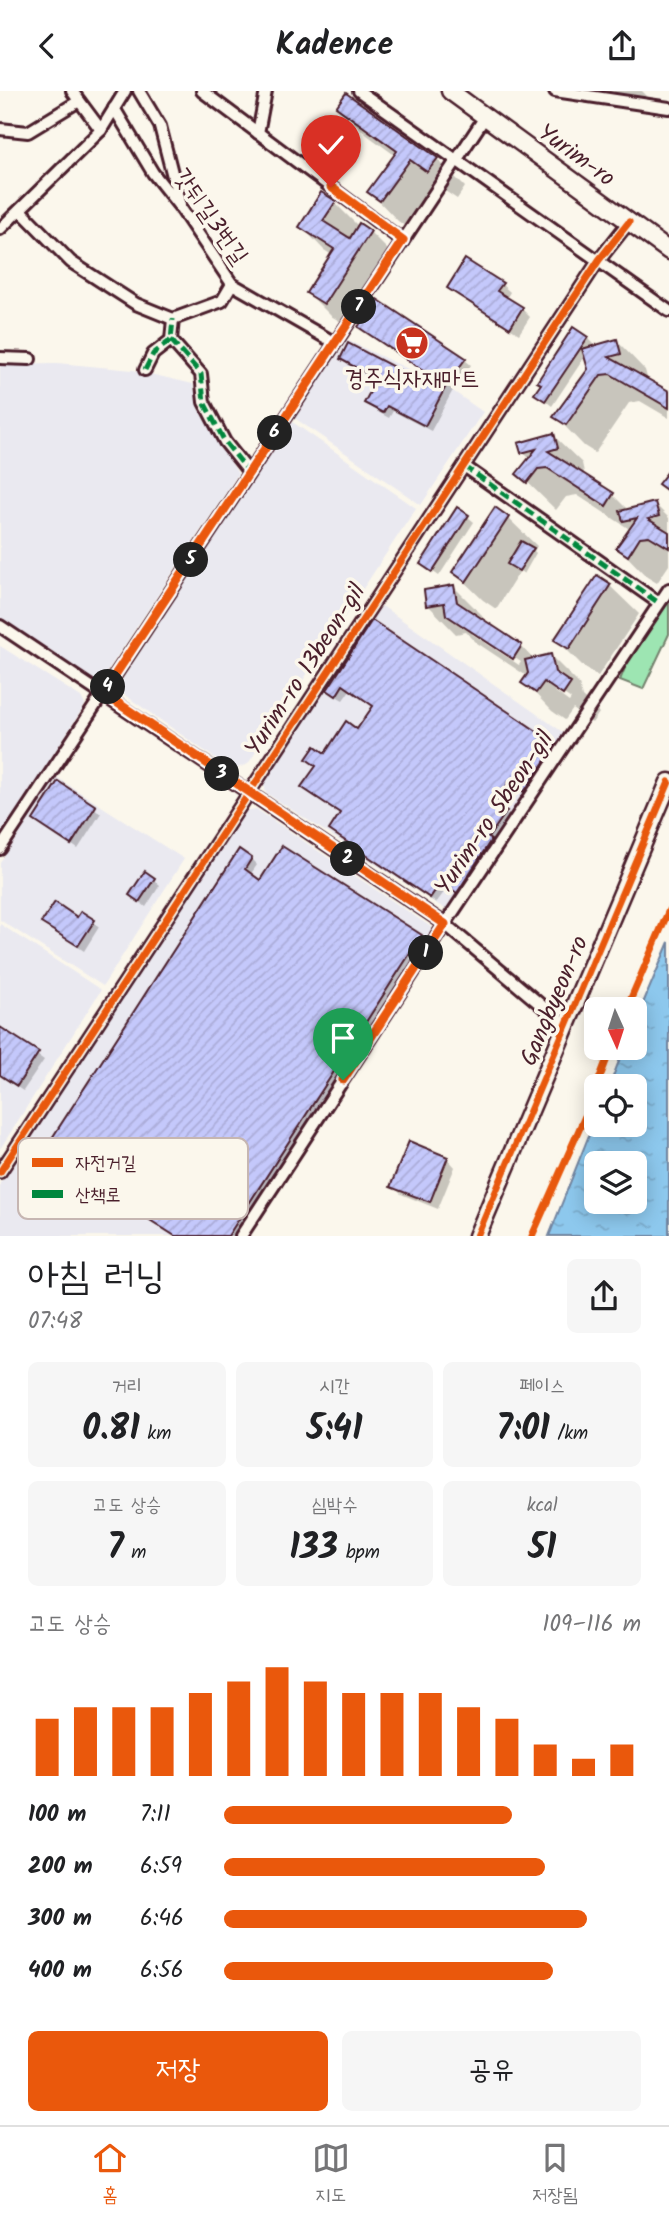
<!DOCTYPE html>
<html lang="ko">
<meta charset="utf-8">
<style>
body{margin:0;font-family:Kalam,"Poor Story",sans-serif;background:#f6f6f6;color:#202124;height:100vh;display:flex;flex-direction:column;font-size:26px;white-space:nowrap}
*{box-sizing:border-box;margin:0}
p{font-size:23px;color:#757577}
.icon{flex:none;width:38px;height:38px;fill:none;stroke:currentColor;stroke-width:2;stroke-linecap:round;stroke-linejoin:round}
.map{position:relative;height:1145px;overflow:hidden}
.panel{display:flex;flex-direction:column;background:#fff;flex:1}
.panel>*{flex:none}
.needle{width:46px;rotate:177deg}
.tools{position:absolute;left:584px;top:906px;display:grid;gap:14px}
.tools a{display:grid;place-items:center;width:63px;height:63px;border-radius:10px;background:#fff;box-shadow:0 4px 18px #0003;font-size:35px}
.pin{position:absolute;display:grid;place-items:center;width:60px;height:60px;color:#fff;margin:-72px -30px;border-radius:50% 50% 50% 0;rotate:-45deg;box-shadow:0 0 7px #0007}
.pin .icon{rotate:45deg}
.km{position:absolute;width:35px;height:35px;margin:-18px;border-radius:50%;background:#222;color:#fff;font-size:19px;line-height:35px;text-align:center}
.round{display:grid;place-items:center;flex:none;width:74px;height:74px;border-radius:10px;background:#f6f6f6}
.summary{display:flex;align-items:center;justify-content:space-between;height:119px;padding:0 28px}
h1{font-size:38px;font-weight:600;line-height:52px}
.metrics{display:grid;grid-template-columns:repeat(3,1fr);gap:10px;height:119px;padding:7px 28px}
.metrics div{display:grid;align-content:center;border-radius:10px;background:#f6f6f6;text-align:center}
.metrics b{font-size:35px;font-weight:600}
.metrics small{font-size:19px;font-weight:400}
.metrics p{font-size:19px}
.chart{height:196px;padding:14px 28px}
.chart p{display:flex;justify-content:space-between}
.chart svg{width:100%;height:126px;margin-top:7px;stroke:#ea580c;stroke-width:6}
.primary-button{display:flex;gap:14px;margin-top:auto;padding:14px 28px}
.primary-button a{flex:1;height:80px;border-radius:10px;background:#ea580c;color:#fff;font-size:28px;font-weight:600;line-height:80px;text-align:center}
.primary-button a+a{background:#f6f6f6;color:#202124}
ul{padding:0 28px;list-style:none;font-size:23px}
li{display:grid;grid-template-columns:112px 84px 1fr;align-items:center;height:52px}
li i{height:18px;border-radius:9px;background:#ea580c}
header{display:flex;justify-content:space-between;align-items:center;height:91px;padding:0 28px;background:#fff;font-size:32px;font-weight:600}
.menu{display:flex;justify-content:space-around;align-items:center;height:98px;border-top:2px solid #e0e0e0;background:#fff;font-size:19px;color:#757577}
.menu a{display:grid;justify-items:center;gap:4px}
.menu .active{color:#ea580c}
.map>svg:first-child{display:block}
</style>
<header><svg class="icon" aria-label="back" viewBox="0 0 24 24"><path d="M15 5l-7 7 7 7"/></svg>Kadence<svg class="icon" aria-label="share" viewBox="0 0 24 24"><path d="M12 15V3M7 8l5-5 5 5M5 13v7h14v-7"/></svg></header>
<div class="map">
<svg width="669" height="1145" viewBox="0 0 669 1145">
<defs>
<pattern id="water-ripples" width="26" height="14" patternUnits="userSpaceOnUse" patternTransform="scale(1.75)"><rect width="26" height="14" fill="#8dc8ed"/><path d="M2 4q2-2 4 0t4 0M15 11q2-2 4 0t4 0" fill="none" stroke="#7babcb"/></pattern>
<pattern id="building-hatch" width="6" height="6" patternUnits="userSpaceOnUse" patternTransform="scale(1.75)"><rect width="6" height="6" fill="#c4c8fb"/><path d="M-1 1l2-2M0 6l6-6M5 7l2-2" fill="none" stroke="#aaabd7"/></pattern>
</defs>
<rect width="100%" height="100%" fill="#fbf7ec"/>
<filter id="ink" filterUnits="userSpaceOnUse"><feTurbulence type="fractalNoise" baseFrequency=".0143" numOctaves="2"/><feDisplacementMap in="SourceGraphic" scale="14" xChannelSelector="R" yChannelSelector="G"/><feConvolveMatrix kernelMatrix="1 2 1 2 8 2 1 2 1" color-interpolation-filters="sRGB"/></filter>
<g filter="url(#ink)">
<g fill="#eae9f0">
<polygon points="345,248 450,298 483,321 421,414 293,326"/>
<polygon points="57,272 133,279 193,293 200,321 238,383 104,585 95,589 0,527 0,273"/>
<polygon points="291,330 416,417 248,673 232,679 119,600 118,595"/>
<polygon points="382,515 564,642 558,656 452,817 445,818 266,702 264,693 370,529"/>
<polygon points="0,555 81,606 85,614 0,745"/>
<polygon points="56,686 184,768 103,895 0,829 0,772"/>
<polygon points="256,718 431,836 432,846 235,1145 0,1145 0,1092 244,720"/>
<polygon points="0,833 101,899 0,1058"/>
</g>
<polygon fill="#9de5b2" stroke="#74826e" stroke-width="2" points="669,508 669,543 643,598 620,589 627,572"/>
<path fill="url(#water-ripples)" stroke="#72849f" stroke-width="2" fill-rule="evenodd" d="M669,851V1145H549L597,1024V1034H635V996H609L624,957H635V931ZM597,1073H635V1111H597Z"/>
<g fill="#0003" fill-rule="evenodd">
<polygon points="613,0 642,0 653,11 646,22"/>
<polygon points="338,16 437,68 465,96 457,108 439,96 409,138 398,130 370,101 396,65 367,44"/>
<polygon points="334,111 359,136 370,141 393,164 348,235 331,225 308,202 332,164 324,159 301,135"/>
<polygon points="501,193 510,201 506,208 522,218 530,226 519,243 458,205 449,197"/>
<polygon points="360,236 465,269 471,274 452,301 431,340 393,320 389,327 373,318 367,312 378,290 348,274 342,268 423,293 428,283"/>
<polygon points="587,247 593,253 590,257 617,250 645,279 648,290 669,302 669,327 640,310 629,312 595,362 584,355 556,326 590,278 586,264 552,315 537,303"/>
<polygon points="553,344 582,372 585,386 613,404 629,420 655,413 669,427 669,474 657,492 647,486 619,457 631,439 577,404 566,406 556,419 519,383 530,368 523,361"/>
<polygon points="468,426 474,431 439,485 422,473"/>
<polygon points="508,427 537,455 534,460 536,462 524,483 520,480 496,518 483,509 454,481"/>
<polygon points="597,486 610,495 639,523 598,585 585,577 556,548"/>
<path d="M454,496L482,524L483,530L521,555L534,569L551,565L579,593L582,606L599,622L592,632L573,618L565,629L552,620L524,591L528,586L477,552L466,541L456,543L428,514ZM472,539L521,571L519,574L472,543ZM554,596L571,608L569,611L554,600Z"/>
<polygon points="373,532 561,660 530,706 515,696 500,718 511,727 463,806 448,796 436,812 337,745 331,739 342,723 310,702 325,664 358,640 375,616 350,599 343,609 336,605"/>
<polygon points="59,693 101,722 78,758 35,729"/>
<polygon points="251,768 257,774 250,784 261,791 421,846 427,852 237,1145 174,1145 51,1067 46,1061"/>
<polygon points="146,783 160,794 146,816 131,804"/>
<polygon points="93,830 99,836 84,860 43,832"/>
<polygon points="0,938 44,969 23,1000 0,985"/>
<polygon points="447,1067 455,1076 438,1118 401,1103 392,1095"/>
</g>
<g fill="url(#building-hatch)" stroke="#4a1f2b" stroke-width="2">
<polygon points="346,2 438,67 427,81 410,69 380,110 367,101 397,60 336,16"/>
<polygon points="321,101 336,110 323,130 350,147 359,132 371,140 324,213 306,202 334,158 299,136"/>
<polygon points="465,168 503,192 497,200 523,216 510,237 447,197"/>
<polygon points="377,208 466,267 446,295 425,335 387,315 383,322 364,312 377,288 340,268 348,252 422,291 427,282 358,236"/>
<polygon points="573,236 588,246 545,310 534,303 541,293 537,291"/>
<polygon points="617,248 621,263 609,266 669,300 669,317 610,283 601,284 566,334 553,326 588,278 582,258"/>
<polygon points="554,342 558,357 548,360 614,402 606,415 547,377 538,378 527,392 516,383 536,358 521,362 518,352"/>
<polygon points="669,379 669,401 658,393"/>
<polygon points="655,411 659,425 648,428 669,441 669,457 649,445 640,446 628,465 616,457 637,427 623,430 620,420"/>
<polygon points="457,416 469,424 432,481 420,473"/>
<polygon points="495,416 509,426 466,491 452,481"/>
<polygon points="521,450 534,457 519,480 507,473"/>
<polygon points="597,484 611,493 569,558 554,549"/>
<polygon points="454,494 457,511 522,554 513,568 446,524 444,512 426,515 424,499"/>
<polygon points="372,529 556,653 524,701 509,691 495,712 507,720 488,747 491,749 457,802 441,791 430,807 329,739 340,722 301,696 316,675 306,668 315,655 325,662 346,630 357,638 373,615 343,594 336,605 327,599"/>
<polygon points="551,563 555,581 571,592 563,604 544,591 536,602 521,592 528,582 525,569"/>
<polygon points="58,690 96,715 71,754 33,729"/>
<polygon points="282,755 422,844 228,1145 175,1145 43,1061 239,758 252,767 245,778 260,789"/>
<polygon points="145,780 155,787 139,811 129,804"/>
<polygon points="55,811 77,826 81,820 95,829 78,855 41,832"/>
<polygon points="0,936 39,961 17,995 0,984"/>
<polygon points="409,1050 448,1066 430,1111 390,1096"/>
</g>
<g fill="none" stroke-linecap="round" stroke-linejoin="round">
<defs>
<g id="street">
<polyline points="72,0 101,39"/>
<polyline points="139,0 160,35 180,113"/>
<polyline points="202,0 403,150"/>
<polyline points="359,0 669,220"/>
<polyline points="555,0 669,17"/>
<polyline points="114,17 153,82 180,116 232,193 335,252"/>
<polyline points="0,38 28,41 79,10"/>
<polyline points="258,42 266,0"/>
<polyline points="20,119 71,171 136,213 173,228 222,210 232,193"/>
<polyline points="0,138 101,39 125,0"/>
<polyline points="171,249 201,283 204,311 225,351 249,381"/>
<polyline points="0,267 30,268"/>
<polyline points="145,279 153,263 171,249 173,228"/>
<polyline points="464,375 659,512"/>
<polyline points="0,535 445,833 566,935"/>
<polyline points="0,758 485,26"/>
<polyline points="0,1081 599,169 629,131"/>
<polyline points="241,1145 445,833 669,498"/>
</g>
<g id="secondary">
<polyline points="450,0 669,160"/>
<polyline points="477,1145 669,691"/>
</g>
</defs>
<use href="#street" stroke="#4a1f2b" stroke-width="16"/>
<use href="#secondary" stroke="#4a1f2b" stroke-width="21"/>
<use href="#street" stroke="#fbf7ec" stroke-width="10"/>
<use href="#secondary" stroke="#fbf7ec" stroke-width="16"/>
<g stroke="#00873e" stroke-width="5" stroke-dasharray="10 5" stroke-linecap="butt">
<polyline points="171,249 201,283 204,311 225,351 249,381"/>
<polyline points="145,279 153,263 171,249 173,228"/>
<polyline points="464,375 659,512"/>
</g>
<defs>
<g id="cycleway">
<polyline points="626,919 669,819"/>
<polyline points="0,1081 599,169 629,131"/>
<polyline points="477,1145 669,691"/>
<polyline points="532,1145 586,1023 611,957"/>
</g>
</defs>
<use href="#cycleway" stroke="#fbf7ec" stroke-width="11"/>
<use href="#cycleway" stroke="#e8590c" stroke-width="7"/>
</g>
</g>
<g fill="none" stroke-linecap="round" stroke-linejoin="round" filter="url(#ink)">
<defs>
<polyline id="route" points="331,96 403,149 103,602 445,833 343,989"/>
</defs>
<use href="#route" stroke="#fff" stroke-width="14"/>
<use href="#route" stroke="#ea580c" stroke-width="9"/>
</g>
<defs>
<symbol id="supermarket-disc" viewBox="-11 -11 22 22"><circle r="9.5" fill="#c8321e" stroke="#fbf7ec"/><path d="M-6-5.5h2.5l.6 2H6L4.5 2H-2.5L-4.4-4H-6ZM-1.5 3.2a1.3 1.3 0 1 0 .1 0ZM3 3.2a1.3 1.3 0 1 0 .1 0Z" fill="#fff"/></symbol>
</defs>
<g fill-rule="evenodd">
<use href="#supermarket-disc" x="393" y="233" width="38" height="38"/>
</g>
<g text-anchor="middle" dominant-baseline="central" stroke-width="7" stroke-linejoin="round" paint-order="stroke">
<g font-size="24" fill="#4a1f2b" stroke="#fbf7ec">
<text transform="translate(576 65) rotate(36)">Yurim-ro</text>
<text transform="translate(210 126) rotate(55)">갓뒤길3번길</text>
<text transform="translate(306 579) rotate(-57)">Yurim-ro 13beon-gil</text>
<text transform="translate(495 722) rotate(-56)">Yurim-ro 5beon-gil</text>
<text transform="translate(555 910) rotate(-67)">Gangbyeon-ro</text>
</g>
<g font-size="24" fill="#4a1f2b" stroke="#fbf7ec">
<text x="412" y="288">경주식자재마트</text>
</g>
</g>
<rect x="18" y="1047" width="230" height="81" rx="10" fill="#fbf7ec" stroke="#c6b6b2" stroke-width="2"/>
<rect x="32" y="1067" width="31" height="9" fill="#e8590c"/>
<rect x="32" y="1099" width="31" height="8" fill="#00873e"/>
<g font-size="19" fill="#4a1f2b">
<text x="75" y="1078">자전거길</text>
<text x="75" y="1110">산책로</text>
</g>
</svg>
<div class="tools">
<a><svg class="needle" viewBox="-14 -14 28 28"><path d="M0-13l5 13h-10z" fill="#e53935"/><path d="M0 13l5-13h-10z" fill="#757577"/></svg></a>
<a><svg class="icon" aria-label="locate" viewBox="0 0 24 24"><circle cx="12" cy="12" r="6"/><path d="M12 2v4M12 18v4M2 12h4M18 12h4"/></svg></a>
<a><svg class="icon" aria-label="layers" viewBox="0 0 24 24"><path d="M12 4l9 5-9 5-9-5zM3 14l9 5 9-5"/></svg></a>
</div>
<div class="pin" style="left:343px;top:989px;background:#1e9e55"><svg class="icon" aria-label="arrive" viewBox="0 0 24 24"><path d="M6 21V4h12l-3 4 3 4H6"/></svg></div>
<div class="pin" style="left:331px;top:96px;background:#d93025"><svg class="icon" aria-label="check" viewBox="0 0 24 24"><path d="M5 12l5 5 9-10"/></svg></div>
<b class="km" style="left:426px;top:862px">1</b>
<b class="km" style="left:348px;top:768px">2</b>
<b class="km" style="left:222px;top:683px">3</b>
<b class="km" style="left:108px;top:596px">4</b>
<b class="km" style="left:191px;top:469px">5</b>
<b class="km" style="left:275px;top:342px">6</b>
<b class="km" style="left:359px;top:216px">7</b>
</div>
<section class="panel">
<div class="summary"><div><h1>아침 러닝</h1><p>07:48</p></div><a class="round"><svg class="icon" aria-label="share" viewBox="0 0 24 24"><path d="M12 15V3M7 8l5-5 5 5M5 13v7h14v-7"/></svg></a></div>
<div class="metrics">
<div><p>거리</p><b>0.81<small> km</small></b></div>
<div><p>시간</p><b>5:41</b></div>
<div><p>페이스</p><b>7:01<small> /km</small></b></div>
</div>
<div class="metrics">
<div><p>고도 상승</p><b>7<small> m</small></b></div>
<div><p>심박수</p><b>133<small> bpm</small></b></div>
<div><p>kcal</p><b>51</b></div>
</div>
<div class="chart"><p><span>고도 상승</span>109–116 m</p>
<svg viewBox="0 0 160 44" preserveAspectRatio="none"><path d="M5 44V24M15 44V20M25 44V20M35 44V20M45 44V15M55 44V11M65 44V6M75 44V11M85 44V15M95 44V15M105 44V15M115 44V20M125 44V24M135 44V33M145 44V38M155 44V33"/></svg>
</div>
<ul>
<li><b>100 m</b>7:11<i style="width:69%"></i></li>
<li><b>200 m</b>6:59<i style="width:77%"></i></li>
<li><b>300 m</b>6:46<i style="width:87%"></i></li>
<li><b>400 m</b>6:56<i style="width:79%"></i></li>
</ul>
<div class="primary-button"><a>저장</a><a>공유</a></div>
</section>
<nav class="menu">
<a class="active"><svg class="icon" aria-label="home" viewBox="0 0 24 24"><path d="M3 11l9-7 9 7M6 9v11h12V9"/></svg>홈</a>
<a><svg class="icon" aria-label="map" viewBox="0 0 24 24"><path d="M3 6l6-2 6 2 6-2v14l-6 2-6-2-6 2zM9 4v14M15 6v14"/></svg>지도</a>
<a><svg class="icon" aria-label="saved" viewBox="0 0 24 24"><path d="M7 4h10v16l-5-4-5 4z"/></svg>저장됨</a>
</nav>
